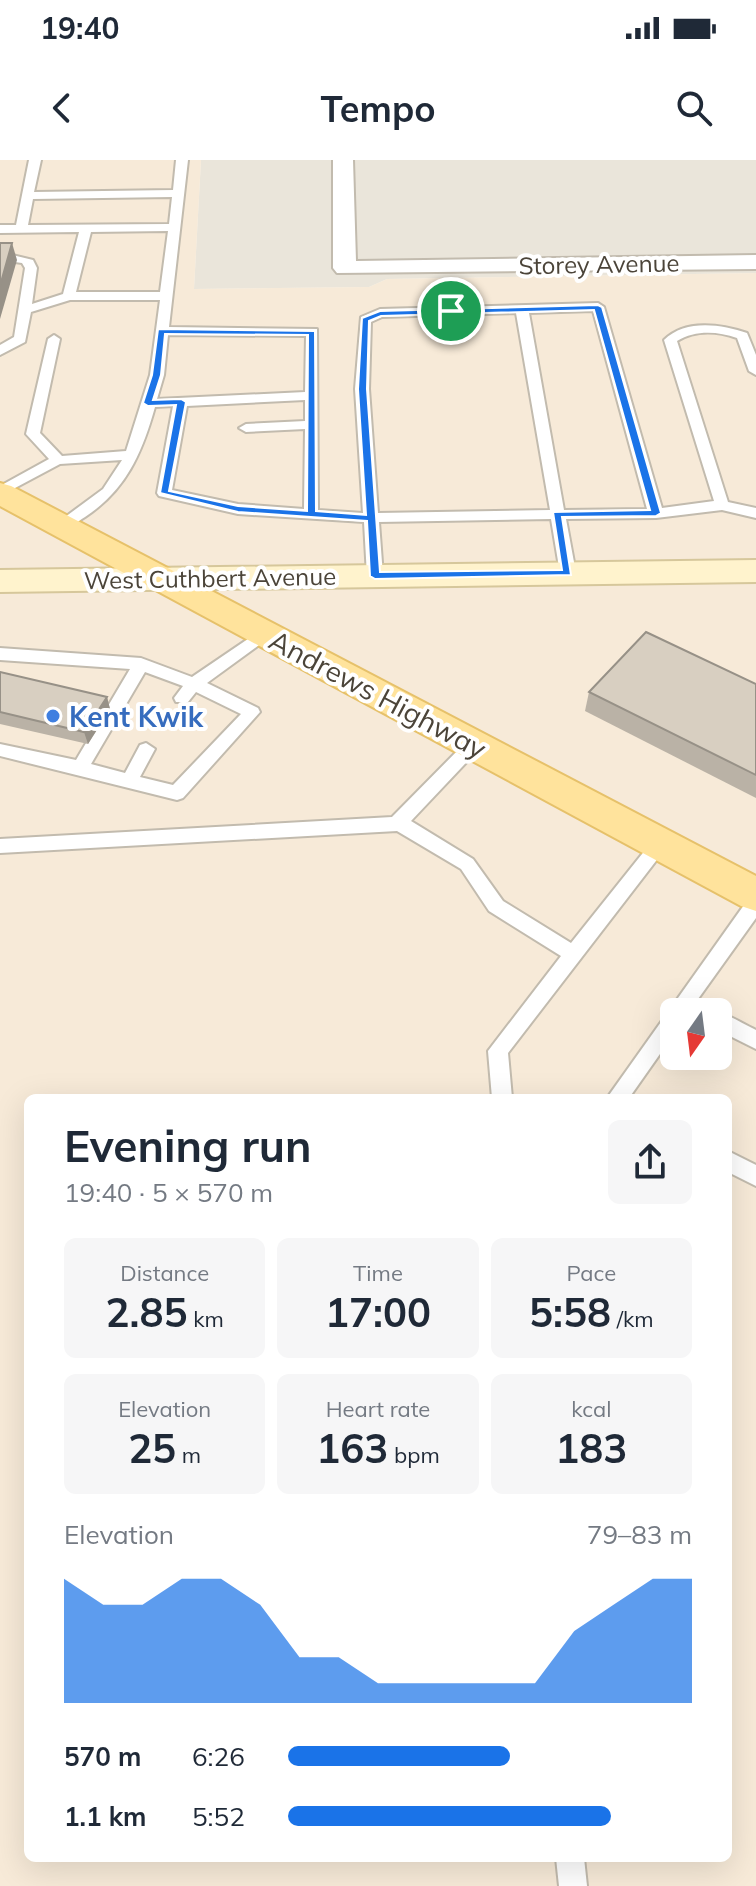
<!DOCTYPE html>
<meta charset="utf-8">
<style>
body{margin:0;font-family:Mulish,sans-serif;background:#f6f6f7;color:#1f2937;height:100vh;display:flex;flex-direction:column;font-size:30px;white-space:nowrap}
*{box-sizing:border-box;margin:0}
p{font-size:26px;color:#747a83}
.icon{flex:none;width:44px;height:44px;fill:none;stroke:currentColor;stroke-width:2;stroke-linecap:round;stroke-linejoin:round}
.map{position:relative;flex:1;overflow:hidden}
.sheet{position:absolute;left:24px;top:934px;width:708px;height:768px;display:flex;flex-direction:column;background:#fff;border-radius:12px;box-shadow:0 8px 32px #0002}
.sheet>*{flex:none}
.needle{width:52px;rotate:194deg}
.fabs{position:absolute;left:660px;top:838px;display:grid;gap:16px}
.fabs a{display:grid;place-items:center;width:72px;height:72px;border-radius:12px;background:#fff;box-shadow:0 8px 32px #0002;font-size:40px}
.pin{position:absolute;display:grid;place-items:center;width:68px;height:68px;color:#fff;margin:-34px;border:4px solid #fff;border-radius:50%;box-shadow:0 2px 8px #0007}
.round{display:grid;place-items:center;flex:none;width:84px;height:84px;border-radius:12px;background:#f6f6f7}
.head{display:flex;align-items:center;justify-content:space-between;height:136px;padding:0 40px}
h1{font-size:44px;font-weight:700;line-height:60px}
.metrics{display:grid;grid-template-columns:repeat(3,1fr);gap:12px;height:136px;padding:8px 40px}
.metrics div{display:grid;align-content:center;border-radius:12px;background:#f6f6f7;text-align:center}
.metrics b{font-size:40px;font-weight:700}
.metrics small{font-size:22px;font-weight:400}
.metrics p{font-size:22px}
.chart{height:224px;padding:16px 40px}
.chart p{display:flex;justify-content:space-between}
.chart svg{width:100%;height:144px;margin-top:8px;fill:#1a73e8;opacity:.7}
ul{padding:0 40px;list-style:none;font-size:26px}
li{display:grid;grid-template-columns:128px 96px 1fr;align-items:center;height:60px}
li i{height:20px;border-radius:10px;background:#1a73e8}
.status{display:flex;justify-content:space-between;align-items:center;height:56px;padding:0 40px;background:#fff;direction:ltr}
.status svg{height:22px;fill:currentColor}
header{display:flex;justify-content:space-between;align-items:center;height:104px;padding:0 40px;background:#fff;font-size:36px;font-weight:700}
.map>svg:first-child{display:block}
</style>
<div class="status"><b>19:40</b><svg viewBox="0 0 49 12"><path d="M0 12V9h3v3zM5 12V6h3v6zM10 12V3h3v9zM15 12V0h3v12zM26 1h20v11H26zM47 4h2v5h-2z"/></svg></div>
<header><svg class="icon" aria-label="back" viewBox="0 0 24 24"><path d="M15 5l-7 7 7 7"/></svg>Tempo<svg class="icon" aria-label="search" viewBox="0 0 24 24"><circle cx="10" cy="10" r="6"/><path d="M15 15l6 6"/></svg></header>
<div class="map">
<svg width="756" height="1726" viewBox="0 0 756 1726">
<rect width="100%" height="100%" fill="#f6f3ec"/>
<polygon fill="#eae5da" points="201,0 756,0 756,113 387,119 369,127 194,129"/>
<path fill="#f7ead8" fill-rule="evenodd" d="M0,0H201L194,129L369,127L387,119L756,113V1726H0ZM674,852H718V896H674ZM28,938H728V1698H28Z"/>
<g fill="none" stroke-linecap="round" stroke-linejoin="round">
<defs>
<g id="lane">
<path d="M29,0H41L34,32L173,30L176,0H188L169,167L317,169L318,350L363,353L355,229L361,157L380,149L598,143L604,147L662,348L714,341L664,180C685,159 721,164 747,173L756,195V215L749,211L737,178C717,171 695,170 677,181L728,342L756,348V358L722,350L656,358L566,359L576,413L568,418L560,413L551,359L379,362L383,416L375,421L367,416L364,362L238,354L159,336L157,333L173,246L155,247C142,293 126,330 85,357C75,363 68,371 57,369V363L103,329L122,300L60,304L0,336V326L49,299L26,274L48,179L54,175L60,179L40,273L62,296L126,291L150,215L160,140H70L31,152L25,182L0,195V185L14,177L25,108L22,103L0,100V92L33,100L37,108L32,144L63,134L79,72L0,73V65H16ZM172,37L169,64L28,65L33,39ZM168,71L160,132H76L91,72ZM593,151L647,349L564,350L529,153ZM516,153L550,350L378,353L369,229L371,162L382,157ZM168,175L306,176L305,232L157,239L164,215ZM305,240V261L246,264L239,268L246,272L305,269L304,349L238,344L172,330L187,246Z"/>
<path d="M264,468L270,469V477L207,523L258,548L260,552L183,638L177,640L0,596V584L76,600L130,509L0,500V488L141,498L192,517ZM145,512L183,526L174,538L176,542H188L196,532L241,554L173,625L140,617L155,589L146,583L140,585L125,613L91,604Z"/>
<polygon points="473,579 482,585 479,589 411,661 473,699 503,741 571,783 654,679 660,677 669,684 508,893 512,938 492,938 488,891 561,796 489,751 461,709 397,671 0,693 0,679 392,657 467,581"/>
<polygon points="756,736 756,758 698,839 710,846 713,852 674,852 674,874 629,938 607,938 749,738"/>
<path d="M717,852C730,855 743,864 756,870V889L718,870Z"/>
<polygon points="728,991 756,1005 756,1026 728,1012"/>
<polygon points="556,1698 584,1698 587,1726 559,1726"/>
</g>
<polygon id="street" points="333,0 353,0 356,101 756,95 756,109 337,113 333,108"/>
<polygon id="secondary" points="756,400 756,422 0,432 0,410"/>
<polygon id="primary" points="0,323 11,326 756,716 756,751 741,746 0,346"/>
</defs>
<use href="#lane" stroke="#c2bbae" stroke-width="4"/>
<use href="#street" stroke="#c2bbae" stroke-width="4"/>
<use href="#secondary" stroke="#d6c79b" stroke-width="4"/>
<use href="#primary" stroke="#e6c16a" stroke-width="4"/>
<use href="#lane" fill="#fff" fill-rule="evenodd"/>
<use href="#street" fill="#fff" fill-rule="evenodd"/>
<use href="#secondary" fill="#fff3cd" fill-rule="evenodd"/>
<use href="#primary" fill="#ffe39c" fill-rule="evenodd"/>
</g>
<g fill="#bab2a6">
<polygon points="0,512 107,537 110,549 88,584 0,564"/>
<polygon points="756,524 756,638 585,551 589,532"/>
</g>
<g fill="#979187">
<polygon points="12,83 17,100 0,159 0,126"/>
<polygon points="107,537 110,549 88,584 84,572"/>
</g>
<g fill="#d8cfc1" stroke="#979187" stroke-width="2">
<polygon points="0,83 12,83 0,126"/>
<polygon points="646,472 756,524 756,615 589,532"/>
<polygon points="0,512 107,537 84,572 0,552"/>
</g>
<path fill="#1a73e8" stroke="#fff" stroke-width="2" fill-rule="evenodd" d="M598,145L602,147L661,353L656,356L562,357L571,415L375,419L370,416L367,361L238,352L160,333L176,245L148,246L143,243L152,215L158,169L315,171L316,351L366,355L358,229L362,158L380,151ZM594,150L650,350L553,352L562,410L380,412L367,229L369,161L381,156ZM165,174L308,175L307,351L238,346L169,331L186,242L181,239L153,240L161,215Z"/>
<circle fill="#3f7fe0" stroke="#fff" stroke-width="3" cx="53" cy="556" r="8"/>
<g text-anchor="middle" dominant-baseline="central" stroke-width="8" stroke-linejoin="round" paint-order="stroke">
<g font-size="24" fill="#4b4439" stroke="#fff">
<text transform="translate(599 104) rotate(-1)">Storey Avenue</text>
<text transform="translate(210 418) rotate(-1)">West Cuthbert Avenue</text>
</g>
<g font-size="28" fill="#4b4439" stroke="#fff">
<text transform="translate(378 534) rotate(28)">Andrews Highway</text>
</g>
<g font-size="28" font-weight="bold" fill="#366cbe" stroke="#fff" text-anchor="start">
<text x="69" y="556">Kent Kwik</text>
</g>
</g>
</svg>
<div class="fabs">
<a><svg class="needle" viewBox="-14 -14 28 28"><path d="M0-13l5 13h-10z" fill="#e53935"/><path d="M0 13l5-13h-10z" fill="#747a83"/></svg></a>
</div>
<div class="pin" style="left:451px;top:151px;background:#1e9e55"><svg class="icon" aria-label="arrive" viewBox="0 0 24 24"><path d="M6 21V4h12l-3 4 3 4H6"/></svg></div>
<section class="sheet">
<div class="head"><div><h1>Evening run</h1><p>19:40 · 5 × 570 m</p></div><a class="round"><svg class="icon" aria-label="share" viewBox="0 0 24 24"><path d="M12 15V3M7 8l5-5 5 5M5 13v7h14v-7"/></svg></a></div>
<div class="metrics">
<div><p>Distance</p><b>2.85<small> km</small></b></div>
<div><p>Time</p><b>17:00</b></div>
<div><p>Pace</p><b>5:58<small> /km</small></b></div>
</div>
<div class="metrics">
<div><p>Elevation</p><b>25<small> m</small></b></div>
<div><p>Heart rate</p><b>163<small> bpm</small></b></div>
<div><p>kcal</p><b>183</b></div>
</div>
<div class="chart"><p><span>Elevation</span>79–83 m</p>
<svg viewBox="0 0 160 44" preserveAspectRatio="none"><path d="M0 44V6L10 14L20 14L30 6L40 6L50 14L60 30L70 30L80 38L90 38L100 38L110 38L120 38L130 22L140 14L150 6L160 6V44z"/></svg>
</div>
<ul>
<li><b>570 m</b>6:26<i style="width:55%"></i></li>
<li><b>1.1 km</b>5:52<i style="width:80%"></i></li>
</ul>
</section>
</div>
